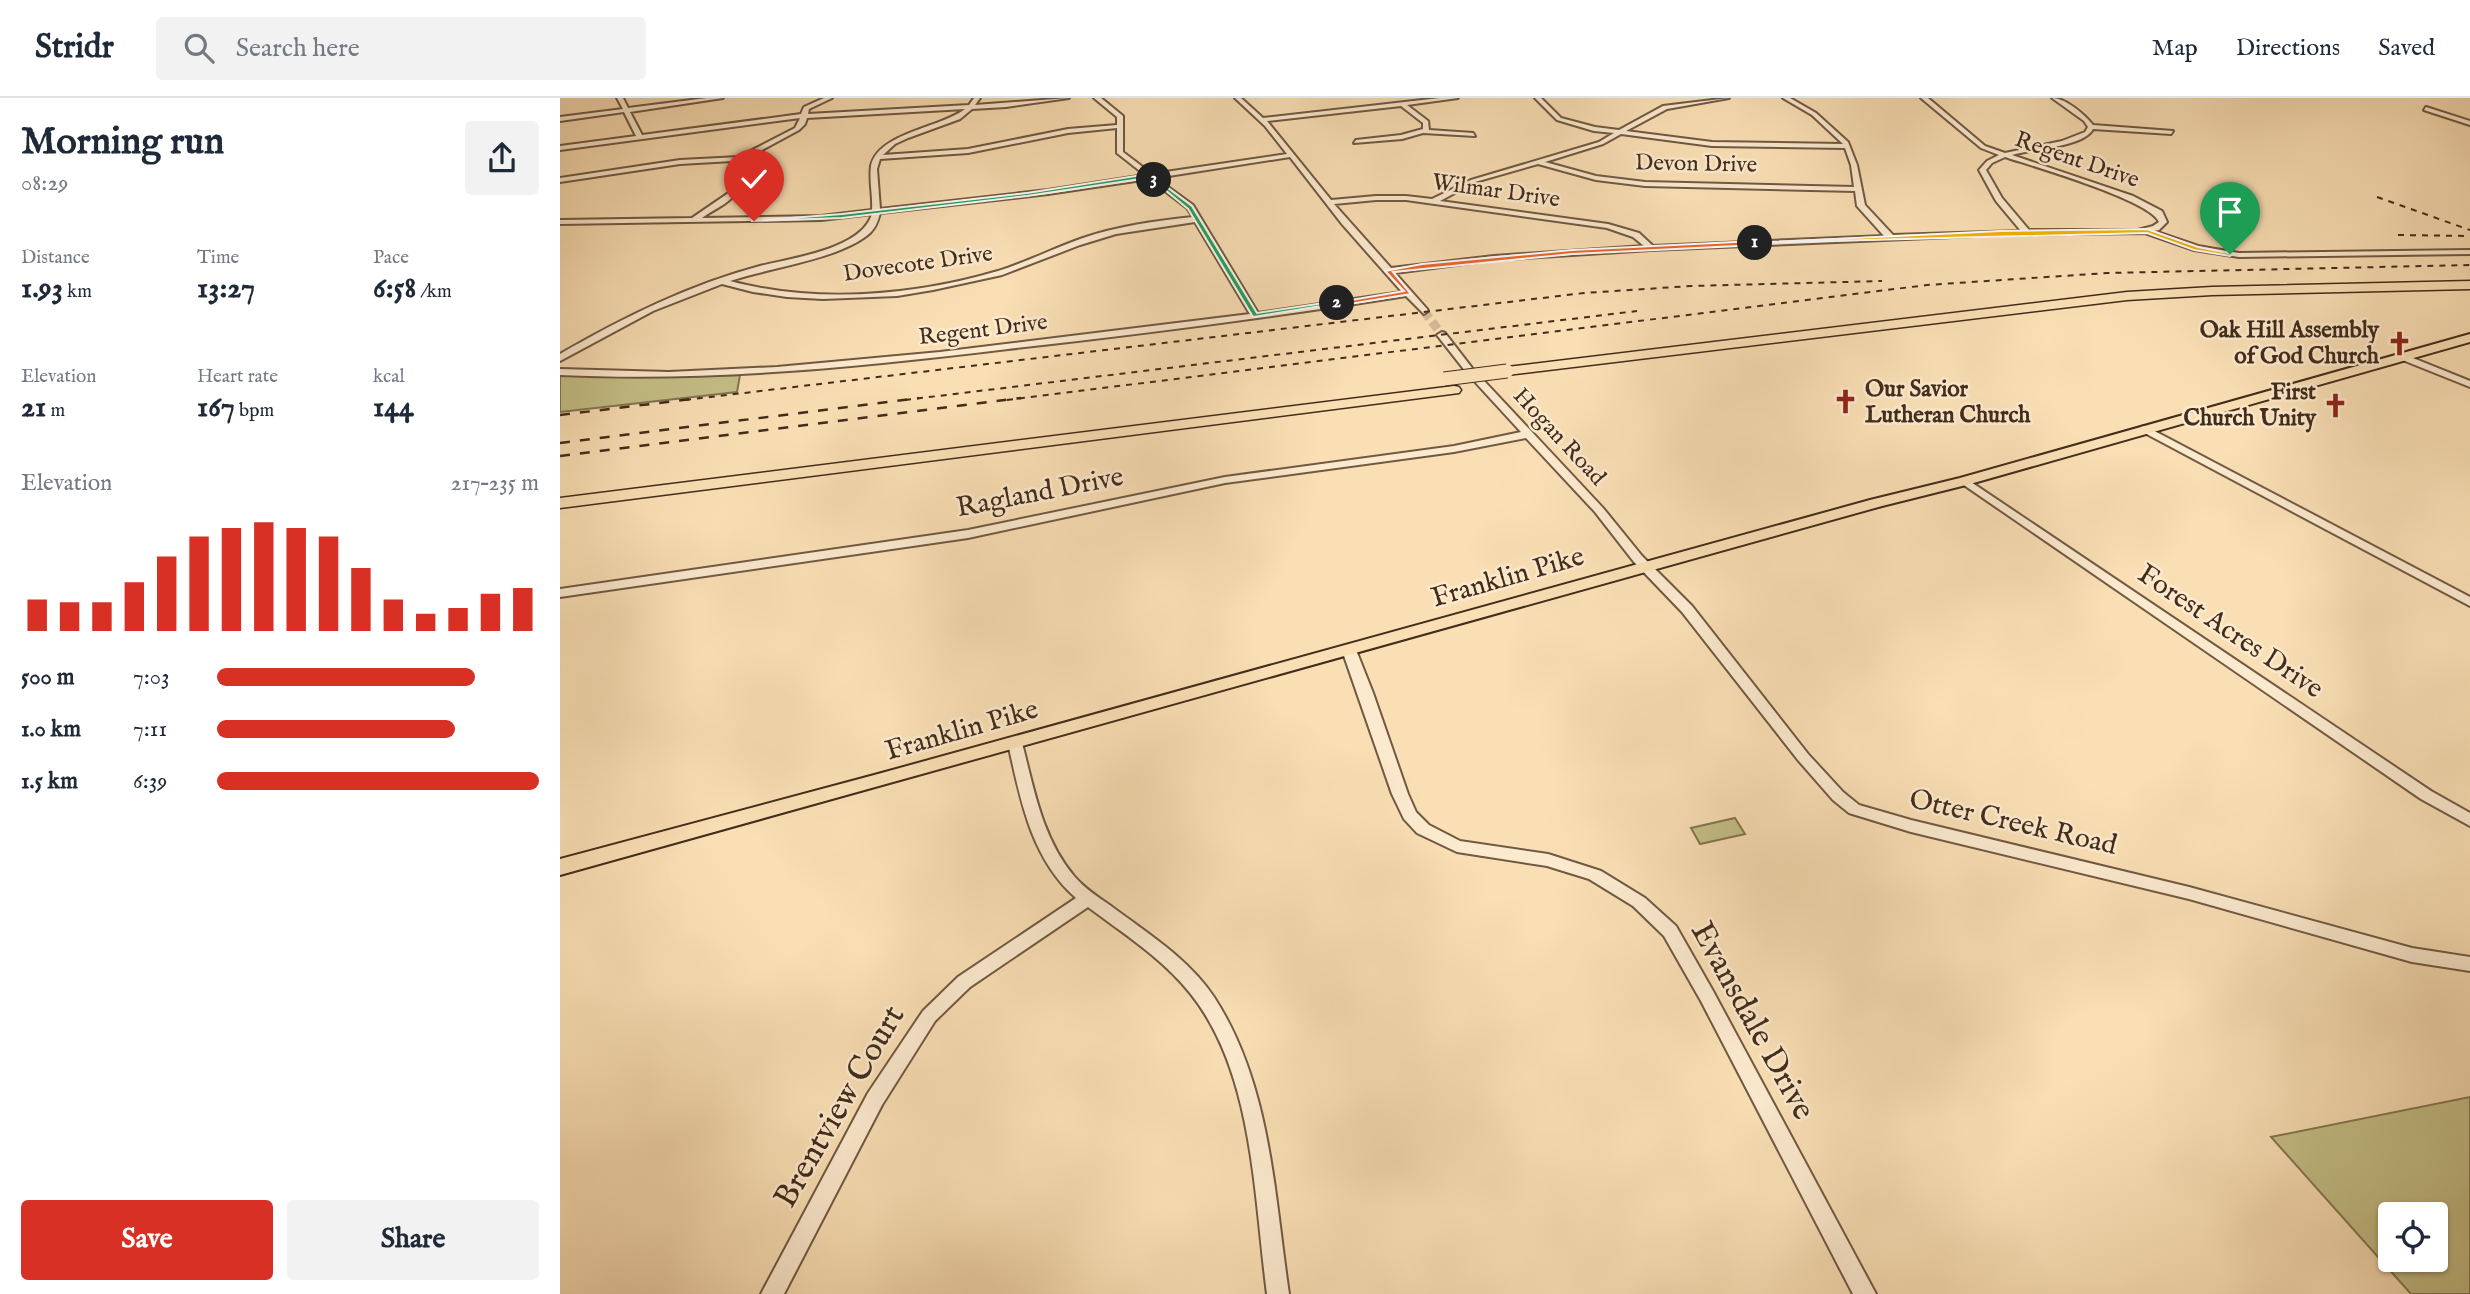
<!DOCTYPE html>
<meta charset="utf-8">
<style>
body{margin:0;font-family:"IM FELL English",serif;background:#f2f2f3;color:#1f2937;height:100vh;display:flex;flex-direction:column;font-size:26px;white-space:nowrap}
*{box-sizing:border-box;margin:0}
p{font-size:23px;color:#747a83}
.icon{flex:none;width:38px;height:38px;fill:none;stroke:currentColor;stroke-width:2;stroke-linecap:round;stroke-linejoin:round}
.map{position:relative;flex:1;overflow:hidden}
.drawer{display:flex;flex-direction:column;background:#fff;width:560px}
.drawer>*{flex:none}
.buttons{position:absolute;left:1818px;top:1104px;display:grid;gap:14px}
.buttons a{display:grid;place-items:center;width:70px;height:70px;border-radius:7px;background:#fff;box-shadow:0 2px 5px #0004;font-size:35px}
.pin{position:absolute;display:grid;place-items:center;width:60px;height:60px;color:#fff;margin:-72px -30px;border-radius:50% 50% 50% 0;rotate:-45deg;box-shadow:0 0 7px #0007}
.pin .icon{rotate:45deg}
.km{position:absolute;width:35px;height:35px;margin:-18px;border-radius:50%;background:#222;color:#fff;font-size:19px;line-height:35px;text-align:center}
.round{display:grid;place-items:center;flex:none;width:74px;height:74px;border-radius:7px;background:#f2f2f3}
.headline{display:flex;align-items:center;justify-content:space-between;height:119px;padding:0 21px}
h1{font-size:38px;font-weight:800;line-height:52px}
.figures{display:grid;grid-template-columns:repeat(3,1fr);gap:10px;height:119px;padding:7px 21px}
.figures div{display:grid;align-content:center}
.figures b{font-size:30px;font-weight:800}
.figures small{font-size:19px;font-weight:400}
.figures p{font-size:19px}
.chart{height:196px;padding:14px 21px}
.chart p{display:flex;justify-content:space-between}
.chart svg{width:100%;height:126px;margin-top:7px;stroke:#d93025;stroke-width:6}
.button{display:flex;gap:14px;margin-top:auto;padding:14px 21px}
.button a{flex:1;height:80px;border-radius:7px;background:#d93025;color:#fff;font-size:28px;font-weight:800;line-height:80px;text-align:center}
.button a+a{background:#f2f2f3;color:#1f2937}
ul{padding:0 21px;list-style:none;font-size:23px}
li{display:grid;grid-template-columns:112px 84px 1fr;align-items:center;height:52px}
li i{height:18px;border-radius:9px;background:#d93025}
header{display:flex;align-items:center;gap:42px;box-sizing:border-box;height:98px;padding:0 35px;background:#fff;border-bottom:2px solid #e0e1e3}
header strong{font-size:33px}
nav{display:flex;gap:38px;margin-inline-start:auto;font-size:24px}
.search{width:490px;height:63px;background:#f2f2f3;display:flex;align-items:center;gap:18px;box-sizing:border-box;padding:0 24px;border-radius:7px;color:#747a83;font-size:26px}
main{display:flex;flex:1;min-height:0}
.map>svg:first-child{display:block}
</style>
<header>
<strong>Stridr</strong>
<div class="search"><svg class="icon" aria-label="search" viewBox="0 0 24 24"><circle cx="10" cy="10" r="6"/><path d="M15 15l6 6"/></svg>Search here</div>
<nav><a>Map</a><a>Directions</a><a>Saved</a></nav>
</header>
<main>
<section class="drawer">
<div class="headline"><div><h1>Morning run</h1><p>08:29</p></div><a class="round"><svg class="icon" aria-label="share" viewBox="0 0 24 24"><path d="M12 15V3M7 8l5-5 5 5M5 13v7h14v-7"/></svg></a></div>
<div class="figures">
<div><p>Distance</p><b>1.93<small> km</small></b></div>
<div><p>Time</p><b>13:27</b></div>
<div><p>Pace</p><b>6:58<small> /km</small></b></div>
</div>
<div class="figures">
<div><p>Elevation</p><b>21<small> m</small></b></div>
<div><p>Heart rate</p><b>167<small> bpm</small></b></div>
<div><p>kcal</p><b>144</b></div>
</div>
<div class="chart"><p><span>Elevation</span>217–235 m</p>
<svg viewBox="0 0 160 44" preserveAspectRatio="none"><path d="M5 44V33M15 44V34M25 44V34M35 44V27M45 44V18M55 44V11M65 44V8M75 44V6M85 44V8M95 44V11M105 44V22M115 44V33M125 44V38M135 44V36M145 44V31M155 44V29"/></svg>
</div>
<ul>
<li><b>500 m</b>7:03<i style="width:80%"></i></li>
<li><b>1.0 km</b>7:11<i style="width:74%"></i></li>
<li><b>1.5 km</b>6:39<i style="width:100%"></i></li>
</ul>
<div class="button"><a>Save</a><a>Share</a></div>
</section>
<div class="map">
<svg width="1910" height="1196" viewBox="0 0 1910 1196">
<rect width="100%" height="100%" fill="#fadfb5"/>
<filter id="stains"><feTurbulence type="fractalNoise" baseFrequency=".00286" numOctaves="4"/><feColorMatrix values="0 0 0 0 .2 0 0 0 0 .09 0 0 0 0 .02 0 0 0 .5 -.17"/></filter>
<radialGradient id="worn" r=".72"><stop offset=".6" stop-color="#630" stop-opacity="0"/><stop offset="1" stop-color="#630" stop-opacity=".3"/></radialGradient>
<g fill="#c5c088" stroke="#847652" stroke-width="2" fill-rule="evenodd">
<polygon points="0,276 85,279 180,277 177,294 0,314"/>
<polygon points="1175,720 1185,736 1140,746 1131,730"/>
<path d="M1910,999V1196H1851L1711,1039ZM1830,1116H1876V1162H1830Z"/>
</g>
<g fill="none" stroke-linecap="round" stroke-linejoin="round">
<polyline stroke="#d5bb96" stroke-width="9" stroke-dasharray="9 4.5" stroke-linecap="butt" points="864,213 882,237"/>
<defs>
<g id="minor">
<path d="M57,0H63L68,10L147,0H163L70,14L82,37L241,16L244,9L264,0H272L249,11L248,16L409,7L414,0H420L415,7L509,0L446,9L412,11L400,21L348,40L335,46L323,57L408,51L508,31L557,27V19L534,0H541L563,18V54L592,76L727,56L705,28L675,0H681L703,20L880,0H898L847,7L868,23L869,32L913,35L915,38L863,35L842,41L794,45L796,42L841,37L863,31V25L841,8L707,23L771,102L816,98H846L872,101L911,82L1039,44L1054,35L1034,33L997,22L975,0H981L1001,20L1035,29L1059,32L1103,8L1169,0L1107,11L1066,33L1152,44L1283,46L1252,17L1223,0H1230L1256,15L1288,44L1297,67L1305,107L1333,137L1461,133L1436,103L1419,72L1427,63L1439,57L1421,50L1361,0H1368L1425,48L1445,55L1502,43L1525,34L1528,29L1524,23L1492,0C1506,0 1525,17 1533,27L1613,33L1611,36L1533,31C1524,49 1471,51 1452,57L1573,98L1602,113L1607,124L1599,132L1594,133L1638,148L1679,155L1910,152V156L1679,159L1634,152L1585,135L1440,137L1091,152L934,162L835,175L867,211L868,213L864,216L846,198C714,219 581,236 448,251C299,269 151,284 0,277V271L109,274L217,269L380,254L690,216L635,124L556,136L520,147L442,177L373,192L337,198L263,201L227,199L193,194L162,186L93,213L0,263V256C64,219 129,187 200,168C232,160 302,151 312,116L261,122L0,126V122L132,120L170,94L171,88L167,75L172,63L120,66L0,84V80L120,62L179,59L235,30L240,20L0,52V48L76,38L64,14L0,23V19L63,11ZM405,11C380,30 318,35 311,68C309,83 313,97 312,112L261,118L142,120C163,105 184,102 173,75L178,65L239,32L245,26L247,20ZM557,30V55L585,77L488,92L320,111L317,71L320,61L408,55L508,35ZM1061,36L1152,48L1285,50L1291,67L1294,89L1085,84L1036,78L985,64L1043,46ZM730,59L782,126L842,194L698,215L633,107L596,80ZM1445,59C1472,68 1590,102 1599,124L1593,128L1578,132H1469L1442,100L1426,72L1432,65ZM978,66L1036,82L1085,88L1295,93L1297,108L1324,138L1093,148L1079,135L1048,126L880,103L915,84ZM589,81L627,110L633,119C595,123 558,128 523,140C494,150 467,164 438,173C353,198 256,206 170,183C208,170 281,161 310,135C316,129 318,123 320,115L488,96ZM816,102H846L1047,130L1073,139L1084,148L934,158L831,170L774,106Z"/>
<polygon points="1866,9 1910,23 1910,27 1864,12"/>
<polygon points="882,234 885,235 912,270 1043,410 1082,458 1132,508 1248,656 1283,694 1299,707 1351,722 1629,789 1852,850 1910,859 1910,873 1852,864 1629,801 1351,734 1289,715 1273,702 1238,662 1122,514 1074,464 1035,414 966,340 894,354 665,385 408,440 0,499 0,491 408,432 665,379 894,348 961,334 906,274 877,237"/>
<polygon points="1843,256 1910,283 1910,289 1840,261 1838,259"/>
<polygon points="1585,328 1910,499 1910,508 1581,333 1581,329"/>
<polygon points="1405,380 1871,693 1910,715 1910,728 1861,701 1401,385 1399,383"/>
<polygon points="789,548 796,552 813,595 848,696 856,714 869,727 900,743 988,756 1041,773 1085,800 1116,828 1153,893 1316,1196 1293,1196 1141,903 1104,838 1073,808 1029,781 987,768 897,754 857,735 844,721 832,696 782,552"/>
<path d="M455,640L462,645C474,691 482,740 514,778C524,790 538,799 551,808C587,835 628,860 654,899C711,987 714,1095 729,1196H707C694,1099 694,974 630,895C602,860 564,836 528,809L410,889L375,923L322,1007L224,1196H201L308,995L363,913L398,879L516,800C471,761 460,700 448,645Z"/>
</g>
<polygon id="major" points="1910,236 1910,244 1410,386 1322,408 0,777 0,761 318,676 1310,402 1400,380"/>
<g id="highway">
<polygon points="1910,183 1910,191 1652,197 1567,202 947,277 940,273 947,269 1567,194 1652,189"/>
<polygon points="894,288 899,289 901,292 899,295 0,410 0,400"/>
</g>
</defs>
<use href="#minor" stroke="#715942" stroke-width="4"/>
<use href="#major" stroke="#432c1b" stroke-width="4"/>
<use href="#highway" stroke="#432c1b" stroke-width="3"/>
<use href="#minor" fill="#fceacf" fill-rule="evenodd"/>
<use href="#major" fill="#fadfb5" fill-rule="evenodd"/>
<use href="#highway" fill="#fadfb5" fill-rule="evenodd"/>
<g stroke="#432c1b" stroke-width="2" stroke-dasharray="6 6" stroke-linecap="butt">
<polyline points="1817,99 1910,132"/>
<polyline points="1838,137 1910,138"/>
<polyline points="125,302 1024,195 1131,188 1322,183"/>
<polyline points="345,302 1077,213"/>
<polyline points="447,302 1367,187 1547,175 1910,167"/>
</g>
<g stroke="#432c1b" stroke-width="2.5" stroke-dasharray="10 10" stroke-linecap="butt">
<polyline points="0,317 140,300"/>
<polyline points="0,345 359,300"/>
<polyline points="0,358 461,300"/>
</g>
<defs>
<polyline id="highway-bridge" points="884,281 947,273"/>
</defs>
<use href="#highway-bridge" stroke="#432c1b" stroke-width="15" stroke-linecap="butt"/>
<use href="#highway-bridge" stroke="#fadfb5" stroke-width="13"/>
</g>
<polygon fill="#f5b400" stroke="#fff" stroke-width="2" points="1587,131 1638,149 1673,156 1670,158 1634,152 1587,135 1192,145 1440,133"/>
<polygon fill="#f0652b" stroke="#fff" stroke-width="2" points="1195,143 1198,147 1012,156 833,174 851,196 777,208 773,205 844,193 825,173 862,166 1012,152"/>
<polygon fill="#22a559" stroke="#fff" stroke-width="2" points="592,81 596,81 632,108 697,215 777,203 780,205 693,219 628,111"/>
<polygon fill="#22a559" stroke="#fff" stroke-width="2" points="588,76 596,83 587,80 467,98 282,120 191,123 282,116 467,95"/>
<defs>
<symbol id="church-bare" viewBox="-9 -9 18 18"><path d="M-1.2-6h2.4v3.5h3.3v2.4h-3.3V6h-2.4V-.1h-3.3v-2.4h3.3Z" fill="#8f2418" stroke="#fceacf" stroke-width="2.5" paint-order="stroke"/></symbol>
</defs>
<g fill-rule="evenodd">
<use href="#church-bare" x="1822" y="228" width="35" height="35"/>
<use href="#church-bare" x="1268" y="286" width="35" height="35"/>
<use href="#church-bare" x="1758" y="290" width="35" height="35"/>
</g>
<g text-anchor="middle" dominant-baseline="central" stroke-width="5" stroke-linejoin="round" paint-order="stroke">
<g font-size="23" fill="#432c1b" stroke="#fceacf">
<text transform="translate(1517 62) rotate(19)">Regent Drive</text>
<text transform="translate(1136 66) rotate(1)">Devon Drive</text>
<text transform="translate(936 93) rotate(8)">Wilmar Drive</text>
<text transform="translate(358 166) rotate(-8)">Dovecote Drive</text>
<text transform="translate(423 232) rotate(-7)">Regent Drive</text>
<text transform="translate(999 339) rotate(47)">Hogan Road</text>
</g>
<g font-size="23" font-weight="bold" fill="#432c1b" stroke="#fceacf" text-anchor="end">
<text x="1819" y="232">Oak Hill Assembly<tspan x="1819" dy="26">of God Church</tspan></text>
<text x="1305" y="291" text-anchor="start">Our Savior<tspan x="1305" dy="26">Lutheran Church</tspan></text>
<text x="1756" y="294">First<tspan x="1756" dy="26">Church Unity</tspan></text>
</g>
<g font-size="28" fill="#432c1b" stroke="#fceacf">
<text transform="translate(480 395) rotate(-11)">Ragland Drive</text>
<text transform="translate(948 480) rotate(-16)">Franklin Pike</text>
<text transform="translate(1670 534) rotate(34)">Forest Acres Drive</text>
<text transform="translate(402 633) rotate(-16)">Franklin Pike</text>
<text transform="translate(1453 725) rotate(13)">Otter Creek Road</text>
</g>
<g font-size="33" fill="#432c1b" stroke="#fceacf">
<text transform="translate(1192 923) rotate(61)">Evansdale Drive</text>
<text transform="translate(280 1009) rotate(-60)">Brentview Court</text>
</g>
</g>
<rect width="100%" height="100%" filter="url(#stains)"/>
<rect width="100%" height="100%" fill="url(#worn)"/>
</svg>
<div class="buttons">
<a><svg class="icon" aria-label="locate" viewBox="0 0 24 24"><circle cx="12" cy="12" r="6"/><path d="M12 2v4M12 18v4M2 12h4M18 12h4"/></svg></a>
</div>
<div class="pin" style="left:1670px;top:156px;background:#1e9e55"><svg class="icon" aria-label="arrive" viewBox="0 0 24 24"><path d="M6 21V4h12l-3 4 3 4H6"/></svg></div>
<div class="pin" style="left:194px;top:123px;background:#d93025"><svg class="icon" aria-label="check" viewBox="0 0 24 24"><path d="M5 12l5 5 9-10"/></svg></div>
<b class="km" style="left:1195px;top:145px">1</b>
<b class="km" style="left:777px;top:205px">2</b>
<b class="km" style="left:594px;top:82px">3</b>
</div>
</main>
